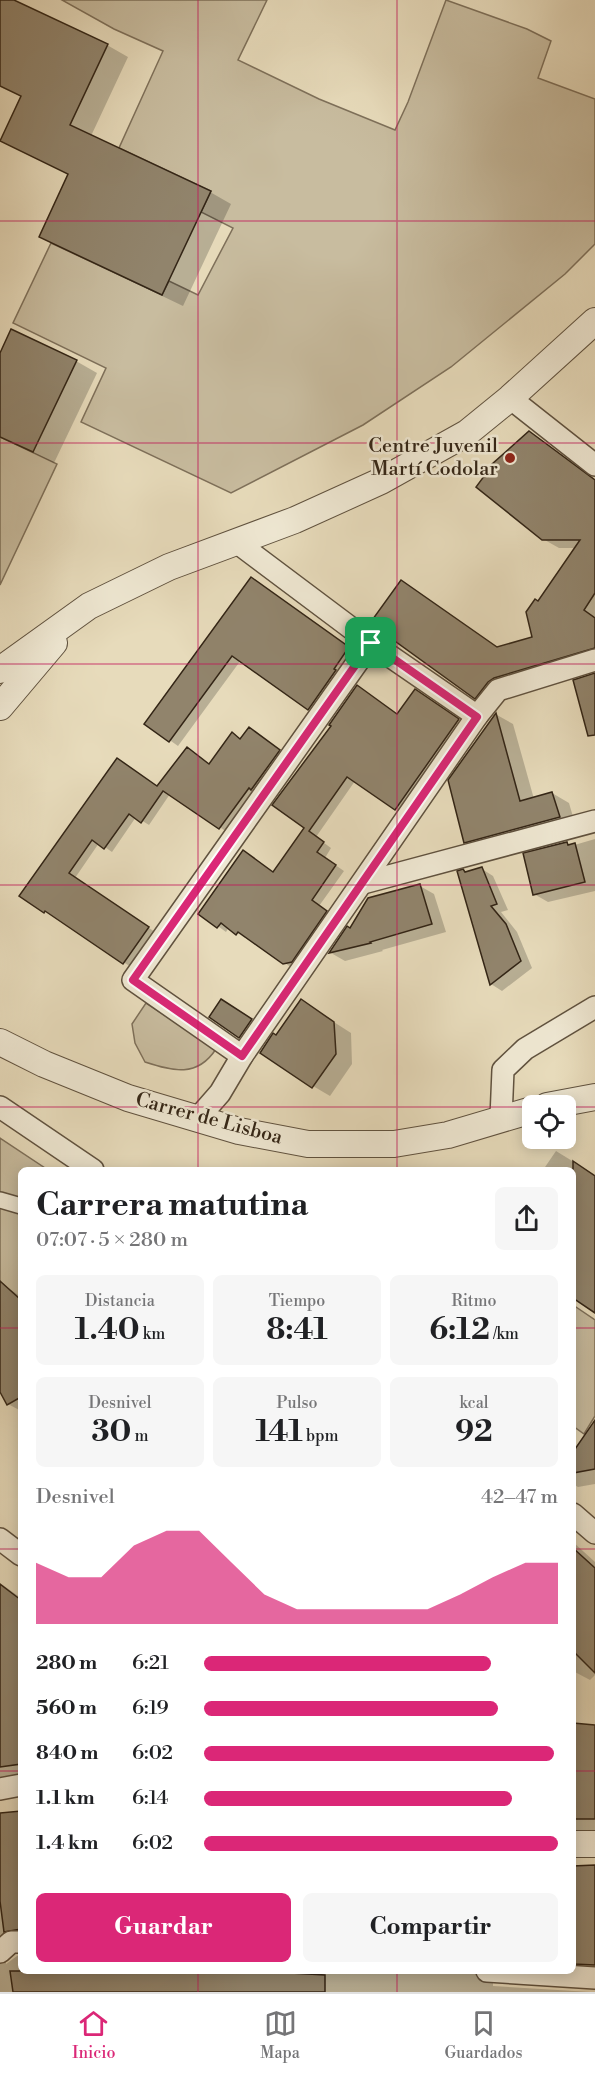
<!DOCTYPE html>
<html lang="es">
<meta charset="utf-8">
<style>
body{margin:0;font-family:"Libre Bodoni",serif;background:#f6f6f6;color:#202124;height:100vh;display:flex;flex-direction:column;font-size:22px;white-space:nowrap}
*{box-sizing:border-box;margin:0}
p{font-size:20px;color:#757577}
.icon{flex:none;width:33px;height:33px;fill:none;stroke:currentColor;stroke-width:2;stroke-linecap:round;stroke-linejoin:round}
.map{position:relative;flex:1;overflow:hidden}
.panel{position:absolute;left:18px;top:1167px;width:558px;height:807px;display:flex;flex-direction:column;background:#fff;border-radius:9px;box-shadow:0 3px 15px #0003}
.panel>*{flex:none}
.fabs{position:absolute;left:522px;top:1095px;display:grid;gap:12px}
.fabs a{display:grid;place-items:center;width:54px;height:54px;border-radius:9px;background:#fff;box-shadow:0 3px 15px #0003;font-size:30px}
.pin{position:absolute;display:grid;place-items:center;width:51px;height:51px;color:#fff;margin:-26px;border-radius:12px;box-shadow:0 3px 9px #0006}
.round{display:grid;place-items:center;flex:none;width:63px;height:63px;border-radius:9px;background:#f6f6f6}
.summary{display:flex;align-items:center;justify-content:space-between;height:102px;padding:0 18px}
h1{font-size:33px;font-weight:800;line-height:45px}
.stats{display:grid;grid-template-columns:repeat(3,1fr);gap:9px;height:102px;padding:6px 18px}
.stats div{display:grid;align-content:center;border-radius:9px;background:#f6f6f6;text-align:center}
.stats b{font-size:30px;font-weight:800}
.stats small{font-size:16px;font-weight:400}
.stats p{font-size:16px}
.chart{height:168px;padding:12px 18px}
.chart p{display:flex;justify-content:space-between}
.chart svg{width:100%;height:108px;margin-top:6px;fill:#db2777;opacity:.7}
.action{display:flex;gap:12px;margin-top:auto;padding:12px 18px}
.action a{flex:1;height:69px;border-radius:9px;background:#db2777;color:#fff;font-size:24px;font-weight:800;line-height:69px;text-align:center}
.action a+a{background:#f6f6f6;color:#202124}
ul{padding:0 18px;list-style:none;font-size:20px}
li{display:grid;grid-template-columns:96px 72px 1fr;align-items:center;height:45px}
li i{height:15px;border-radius:8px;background:#db2777}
.tab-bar{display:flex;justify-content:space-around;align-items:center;height:84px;border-top:2px solid #e0e0e0;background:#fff;font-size:16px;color:#757577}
.tab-bar a{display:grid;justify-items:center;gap:3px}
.tab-bar .active{color:#db2777}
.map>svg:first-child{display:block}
</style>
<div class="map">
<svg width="595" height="1992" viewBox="0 0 595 1992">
<rect width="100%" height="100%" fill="#e7dbbb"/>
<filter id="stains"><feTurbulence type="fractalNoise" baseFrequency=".00333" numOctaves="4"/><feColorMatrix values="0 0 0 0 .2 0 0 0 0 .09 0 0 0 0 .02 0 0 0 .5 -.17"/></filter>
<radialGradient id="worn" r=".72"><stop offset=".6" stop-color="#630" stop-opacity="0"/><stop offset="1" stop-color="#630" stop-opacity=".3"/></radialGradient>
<g fill="#c8bc9f" stroke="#7e705a" stroke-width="1.5">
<polygon points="62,0 267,0 238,60 319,99 395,130 408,102 446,0 527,29 551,41 538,78 595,99 595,244 565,274 451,367 363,425 231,493 81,422 106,368 13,323 51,243 162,295 169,281 198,295 233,228 201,212 211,191 119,148 163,51 114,29"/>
<polygon points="0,437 57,464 0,585"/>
<path d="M146,1003L216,1049C197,1078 173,1071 145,1062L135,1043L132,1024Z"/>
<polygon points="0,1138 48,1170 21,1170 21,1300 0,1282"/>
<polygon points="573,1305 595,1320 595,1416 584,1434 573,1426"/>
</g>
<g fill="#0003">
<polygon points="0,0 10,0 107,45 128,57 91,136 210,192 231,204 183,306 62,248 41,236 70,175 2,141 22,97 0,87"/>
<polygon points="0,356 76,361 97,373 54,463 0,437"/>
<polygon points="530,433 545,442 595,480 595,660 510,686 490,706 475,698 402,582 499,648 534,638 538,603 576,548 559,548 543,539"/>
<polygon points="260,584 356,653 317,713 241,660 178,746 147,724"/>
<polygon points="424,696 467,725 404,814 355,781 316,837 331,848 325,858 344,871 319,906 334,917 292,968 246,936 245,938 229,927 226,932 200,913 274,873 306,828 274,805"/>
<polygon points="497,715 513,724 534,799 552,793 569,803 576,827 483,852 466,842 450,780"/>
<polygon points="256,733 286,755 227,832 170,794 149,825 136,817 112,852 99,843 75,878 155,932 131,967 21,895 158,787 210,765 232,734 242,740"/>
<polygon points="595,839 595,891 548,902 534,894 567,843 571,846"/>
<polygon points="482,869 493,876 508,910 501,912 517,932 532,968 502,991 491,984 459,872 467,873"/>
<polygon points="420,886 434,894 446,932 382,950 383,951 345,961 331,953 348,928 351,930"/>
<polygon points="301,1001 351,1033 352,1064 330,1096 313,1086 276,1037"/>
<polygon points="228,1005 258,1024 247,1041 240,1037"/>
<polygon points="556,1151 595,1175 595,1311 573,1296 573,1170 543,1170"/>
<polygon points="0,1282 21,1297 21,1411 8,1404 0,1390"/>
<polygon points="595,1422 595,1484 578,1487 573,1484 573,1454"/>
<polygon points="573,1542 595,1562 595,1675 590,1680 573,1671"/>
<polygon points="0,1583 21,1598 21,1778 0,1781"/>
<rect x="573" y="1726" width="22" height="105"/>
<polygon points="21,1812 21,1943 6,1958 6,1964 17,1956 21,1955 21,1971 499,1971 493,1981 493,1986 591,1992 0,1992 0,1814"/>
<polygon points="595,1866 595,1974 573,1971 573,1867"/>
</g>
<g fill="#91846c" stroke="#332516" stroke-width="1.5">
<polygon points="0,0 14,0 108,44 70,125 211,191 162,295 39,237 68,174 0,141 21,96 0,86"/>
<polygon points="11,329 77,360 33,452 0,437 0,353"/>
<polygon points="529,431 595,480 595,593 584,610 595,618 595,648 494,678 488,682 475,699 370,623 401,580 497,647 532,637 526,612 535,599 538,601 580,540 542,540 476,487 485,475 482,473"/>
<polygon points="251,577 349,647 334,669 336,670 308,710 232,656 169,742 144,724"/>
<polygon points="595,673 595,735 588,736 573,680"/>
<polygon points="357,685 397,714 415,689 459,719 395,810 347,777 309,831 324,842 317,852 336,865 312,900 327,911 292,962 283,964 238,932 236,935 221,923 217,928 198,914 243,850 273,872 304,828 272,805 331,726 329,725"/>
<polygon points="496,713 520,801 552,792 560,817 464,843 448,780"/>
<polygon points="249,727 280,750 251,790 249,788 219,829 163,791 141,823 129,814 104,849 92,840 69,873 149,927 123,964 45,911 44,913 19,896 117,758 157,786 187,747 209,764 232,732 240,739"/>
<polygon points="567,842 568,845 575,843 585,882 533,895 523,853"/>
<polygon points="482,867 497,904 491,906 506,924 521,961 490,985 457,871 463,869 465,872"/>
<polygon points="420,884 432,924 370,942 371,943 329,953 347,926 350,928 368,898"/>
<polygon points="221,999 252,1019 239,1038 209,1017"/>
<polygon points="301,999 334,1022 336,1054 312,1088 260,1053 273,1033 276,1035"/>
<polygon points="573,1161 595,1176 595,1313 573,1298"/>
<polygon points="0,1281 21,1300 21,1397 7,1405 0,1392"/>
<polygon points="595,1420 595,1469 573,1473 573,1452"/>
<polygon points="573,1548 595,1568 595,1673 573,1651"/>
<polygon points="0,1584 21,1600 21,1764 0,1767"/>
<polygon points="573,1723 595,1725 595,1819 573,1819"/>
<polygon points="21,1811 21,1929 4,1932 0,1901 0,1813"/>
<polygon points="595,1865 595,1965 573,1964 573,1866"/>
<polygon points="10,1971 256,1971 325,1975 325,1992 13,1992"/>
</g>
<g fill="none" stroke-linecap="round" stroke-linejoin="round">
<defs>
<polyline id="pedestrian" points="0,1200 21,1206"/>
<g id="minor">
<polyline points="510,398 595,465"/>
<polyline points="235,541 371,643 477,716"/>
<polyline points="363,883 595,821"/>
<polyline points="242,1056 133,980 371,643"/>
<polyline points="0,1107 93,1170"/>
<polyline points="199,1117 220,1093 242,1056 477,716 498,690 595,660"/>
<polyline points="501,1118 503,1070 525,1049 595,1007"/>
<polyline points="573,1514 595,1533"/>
<polyline points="0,1539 21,1555"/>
<polyline points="0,1789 21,1785"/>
<polyline points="0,1952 11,1942 21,1942"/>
<polyline points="487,1971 595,1978"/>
</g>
<g id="tertiary">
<polyline points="0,670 89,606 169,567 295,520 381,481 467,433 510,398 595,321"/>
<polyline points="0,707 54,643"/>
<polyline points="0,1042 44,1064 128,1098 239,1131 308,1144 394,1144 448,1135 532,1110"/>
<polyline points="547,1106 595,1097"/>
<polyline points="573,1844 595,1844"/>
</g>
</defs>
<use href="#pedestrian" stroke="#60523f" stroke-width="18"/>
<use href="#minor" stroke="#60523f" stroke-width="24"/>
<use href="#tertiary" stroke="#60523f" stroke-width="28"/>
<use href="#pedestrian" stroke="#efe8d3" stroke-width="15"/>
<use href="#minor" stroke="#efe8d3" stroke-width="21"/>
<use href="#tertiary" stroke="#efe8d3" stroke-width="26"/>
</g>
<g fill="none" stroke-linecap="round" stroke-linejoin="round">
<defs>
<polygon id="route" points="371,643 477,717 242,1056 133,980"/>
</defs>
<use href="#route" stroke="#fff" stroke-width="12"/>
<use href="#route" stroke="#db2777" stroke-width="8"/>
</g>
<path fill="none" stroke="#c2185b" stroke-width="1.5" stroke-opacity="0.55" d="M198,0V1170M397,0V1170M0,221H595M0,443H595M0,664H595M0,885H595M0,1107H532M566,1107H595M0,1328H21M573,1328H595M0,1549H21M573,1549H595M0,1771H21M573,1771H595M198,1971V1992M397,1971V1992"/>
<circle fill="#8f2418" stroke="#efe8d3" stroke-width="2" cx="510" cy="458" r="6"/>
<g text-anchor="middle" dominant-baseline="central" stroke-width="5" stroke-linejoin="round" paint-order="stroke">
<g font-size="20" fill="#332516" stroke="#efe8d3" text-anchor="end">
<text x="498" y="446">Centre Juvenil<tspan x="498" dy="23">Martí Codolar</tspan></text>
</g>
<g font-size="20" fill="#332516" stroke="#efe8d3">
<text transform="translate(209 1119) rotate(15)">Carrer de Lisboa</text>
</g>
</g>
<rect width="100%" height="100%" filter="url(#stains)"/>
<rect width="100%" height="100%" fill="url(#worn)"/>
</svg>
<div class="fabs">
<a><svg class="icon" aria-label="locate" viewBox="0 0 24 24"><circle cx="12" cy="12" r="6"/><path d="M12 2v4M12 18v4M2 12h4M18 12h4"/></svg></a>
</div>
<div class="pin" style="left:371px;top:643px;background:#1e9e55"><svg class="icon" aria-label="arrive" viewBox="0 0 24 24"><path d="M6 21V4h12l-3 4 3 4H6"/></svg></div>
<section class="panel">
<div class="summary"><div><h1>Carrera matutina</h1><p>07:07 · 5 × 280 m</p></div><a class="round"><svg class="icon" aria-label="share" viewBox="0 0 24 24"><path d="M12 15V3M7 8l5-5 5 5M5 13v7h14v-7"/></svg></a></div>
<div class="stats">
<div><p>Distancia</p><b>1.40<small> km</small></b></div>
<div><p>Tiempo</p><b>8:41</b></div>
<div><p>Ritmo</p><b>6:12<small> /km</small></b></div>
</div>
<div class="stats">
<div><p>Desnivel</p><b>30<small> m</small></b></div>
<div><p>Pulso</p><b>141<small> bpm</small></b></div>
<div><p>kcal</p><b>92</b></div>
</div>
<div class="chart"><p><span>Desnivel</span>42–47 m</p>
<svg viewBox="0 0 160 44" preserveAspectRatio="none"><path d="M0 44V19L10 25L20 25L30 12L40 6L50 6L60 19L70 32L80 38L90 38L100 38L110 38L120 38L130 32L140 25L150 19L160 19V44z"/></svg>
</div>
<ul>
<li><b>280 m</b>6:21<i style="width:81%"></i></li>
<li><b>560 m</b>6:19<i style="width:83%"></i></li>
<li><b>840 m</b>6:02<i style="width:99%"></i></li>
<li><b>1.1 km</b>6:14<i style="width:87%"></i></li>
<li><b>1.4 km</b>6:02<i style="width:100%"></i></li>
</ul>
<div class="action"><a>Guardar</a><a>Compartir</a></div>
</section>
</div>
<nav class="tab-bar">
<a class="active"><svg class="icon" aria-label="home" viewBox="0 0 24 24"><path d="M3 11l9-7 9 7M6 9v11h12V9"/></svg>Inicio</a>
<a><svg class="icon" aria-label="map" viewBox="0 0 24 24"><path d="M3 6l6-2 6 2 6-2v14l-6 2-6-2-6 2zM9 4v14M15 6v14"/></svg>Mapa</a>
<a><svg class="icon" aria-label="saved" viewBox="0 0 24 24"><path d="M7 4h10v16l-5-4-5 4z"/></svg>Guardados</a>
</nav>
